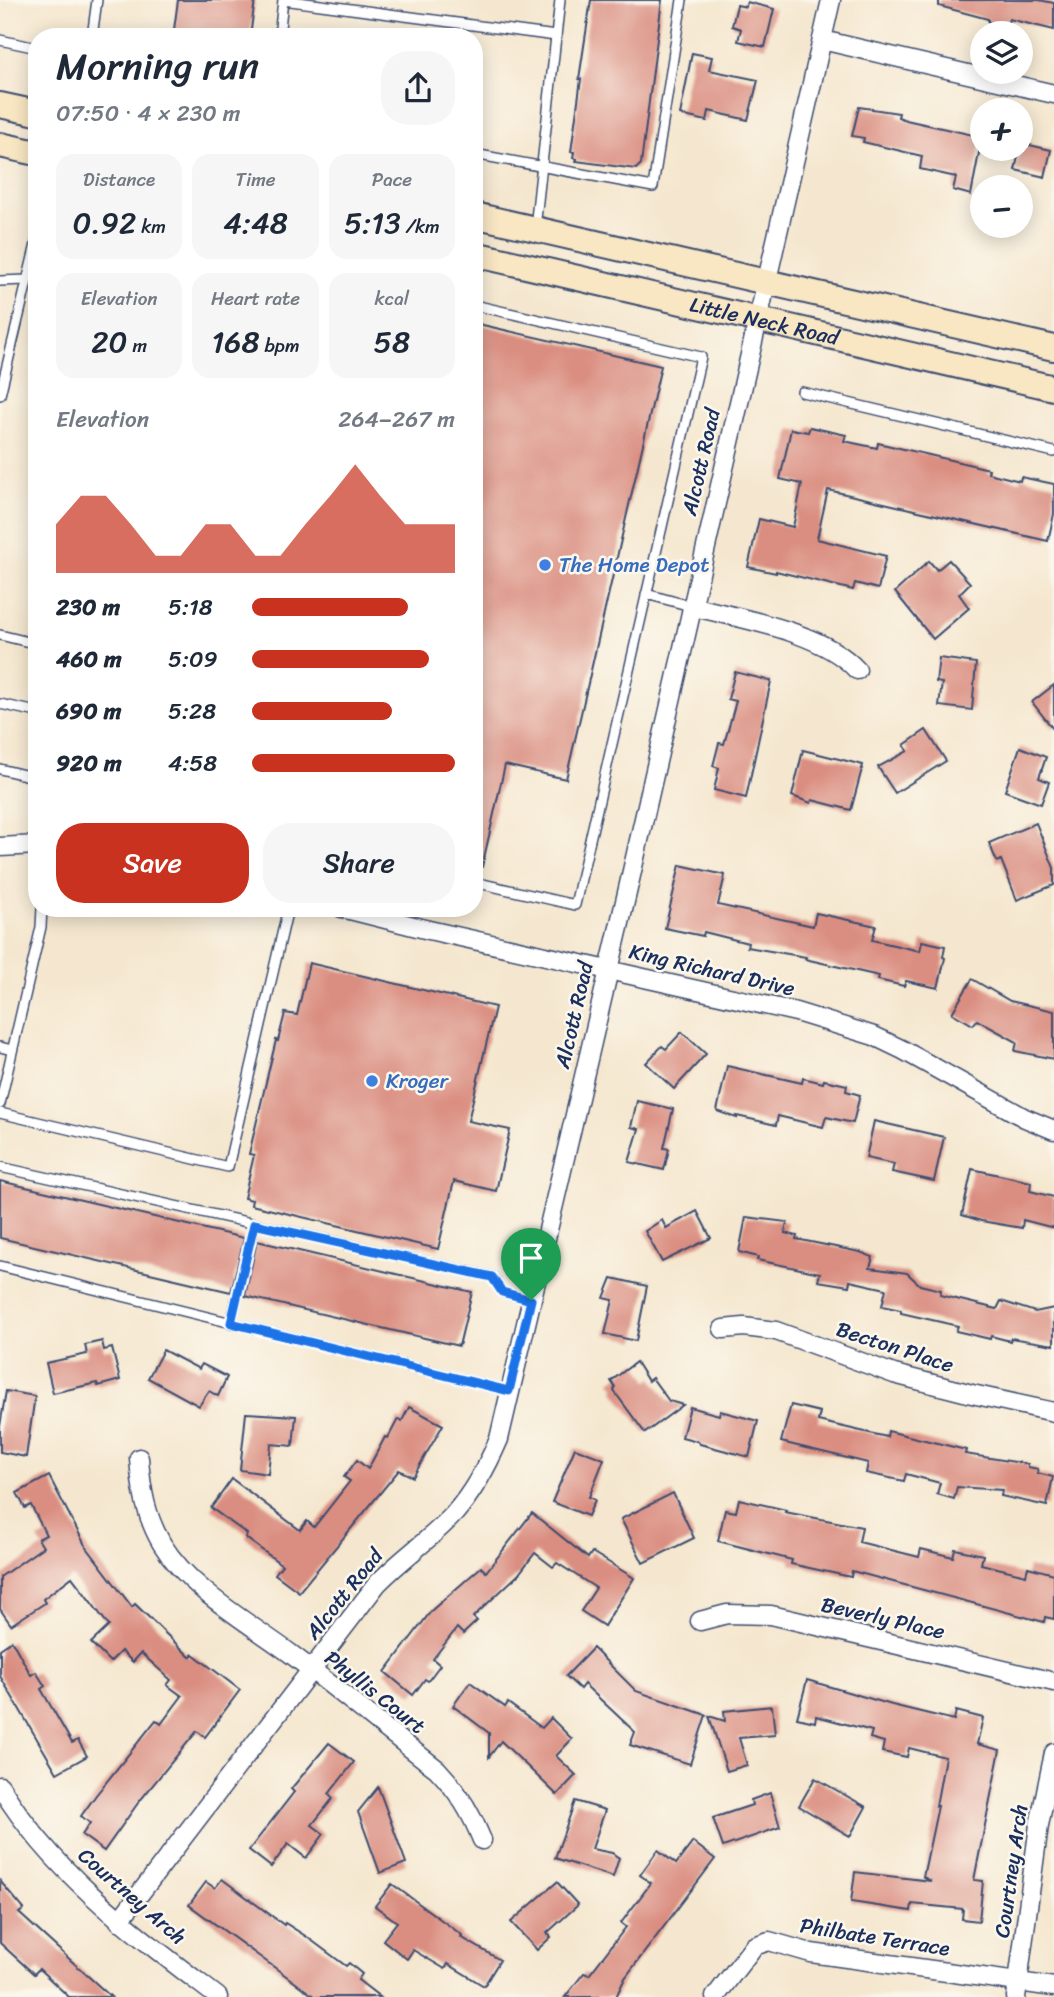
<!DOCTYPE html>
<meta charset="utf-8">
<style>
body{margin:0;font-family:Sriracha,sans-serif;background:#f6f6f7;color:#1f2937;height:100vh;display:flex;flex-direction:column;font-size:26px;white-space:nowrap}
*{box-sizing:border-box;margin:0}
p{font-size:23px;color:#747a83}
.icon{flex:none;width:38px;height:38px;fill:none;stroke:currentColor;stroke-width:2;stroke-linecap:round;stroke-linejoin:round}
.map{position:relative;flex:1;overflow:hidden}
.details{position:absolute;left:28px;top:28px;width:455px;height:889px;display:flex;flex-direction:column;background:#fff;border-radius:28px;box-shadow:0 4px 18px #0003}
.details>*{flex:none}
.buttons{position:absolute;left:970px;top:21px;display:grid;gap:14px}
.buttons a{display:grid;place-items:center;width:63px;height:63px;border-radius:50%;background:#fff;box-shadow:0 4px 18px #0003;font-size:35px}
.pin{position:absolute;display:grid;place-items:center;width:60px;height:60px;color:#fff;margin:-72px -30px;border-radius:50% 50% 50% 0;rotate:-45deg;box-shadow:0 0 7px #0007}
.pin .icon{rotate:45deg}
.round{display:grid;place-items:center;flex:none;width:74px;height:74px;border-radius:28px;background:#f6f6f7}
.head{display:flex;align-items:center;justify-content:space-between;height:119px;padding:0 28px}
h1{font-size:38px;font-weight:600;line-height:52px}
.figures{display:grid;grid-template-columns:repeat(3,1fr);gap:10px;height:119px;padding:7px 28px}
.figures div{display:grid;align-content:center;border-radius:18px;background:#f6f6f7;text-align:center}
.figures b{font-size:30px;font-weight:600}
.figures small{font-size:19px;font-weight:400}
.figures p{font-size:19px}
.chart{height:196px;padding:14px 28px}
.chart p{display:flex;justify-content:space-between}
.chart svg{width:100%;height:126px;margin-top:7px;fill:#c8321e;opacity:.7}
.action{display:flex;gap:14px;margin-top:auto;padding:14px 28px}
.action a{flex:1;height:80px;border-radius:28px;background:#c8321e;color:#fff;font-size:28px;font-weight:600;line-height:80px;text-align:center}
.action a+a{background:#f6f6f7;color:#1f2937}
ul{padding:0 28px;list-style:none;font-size:23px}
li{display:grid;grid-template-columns:112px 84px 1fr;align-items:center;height:52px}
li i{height:18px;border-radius:9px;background:#c8321e}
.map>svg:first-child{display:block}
</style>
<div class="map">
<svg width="1054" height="1997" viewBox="0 0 1054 1997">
<rect width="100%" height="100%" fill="#fbf7ec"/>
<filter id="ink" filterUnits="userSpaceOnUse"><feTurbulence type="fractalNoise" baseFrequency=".0143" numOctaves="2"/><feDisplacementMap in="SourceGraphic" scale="14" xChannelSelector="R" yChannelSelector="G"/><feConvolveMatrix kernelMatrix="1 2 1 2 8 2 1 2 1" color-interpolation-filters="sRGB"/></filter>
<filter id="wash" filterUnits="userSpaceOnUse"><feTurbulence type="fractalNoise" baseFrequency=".00686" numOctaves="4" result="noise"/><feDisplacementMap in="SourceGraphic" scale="28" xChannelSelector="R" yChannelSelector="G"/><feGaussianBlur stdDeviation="1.57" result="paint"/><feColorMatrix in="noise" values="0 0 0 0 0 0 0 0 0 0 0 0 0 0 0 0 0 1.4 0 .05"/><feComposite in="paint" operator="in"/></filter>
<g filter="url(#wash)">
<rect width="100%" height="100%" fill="#f5e7cf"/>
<g id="blocks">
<g fill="#da8e81">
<polygon points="178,0 255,0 250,37 173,37"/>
<polygon points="591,0 662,0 641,164 636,169 576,161 577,159 573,158 574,152 571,152 581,79 579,79"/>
<polygon points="939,0 1039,0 1054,3 1054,30 1009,19 1007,26 988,22 988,19 939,6"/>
<polygon points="747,2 774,9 765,47 738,41 741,29 732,26 737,5 746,7"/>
<polygon points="692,53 712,57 709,70 758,80 748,120 709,111 707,121 680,115"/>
<polygon points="859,107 899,113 898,117 906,120 982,137 971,195 953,190 956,177 920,169 922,156 863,142 864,138 852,136"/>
<polygon points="1021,143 1051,150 1045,177 1015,170"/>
<polygon points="474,323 661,366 566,779 505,765 482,867 474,866"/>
<polygon points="810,427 846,435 844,441 877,448 878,443 989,469 988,473 1020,481 1021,477 1054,484 1054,514 1048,541 828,490 817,539 886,556 878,589 855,583 853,590 776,571 776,573 748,567 759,519 793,527 802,484 780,479 791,429 808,432"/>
<polygon points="949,560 970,583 959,594 969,608 933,639 895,592 929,561 937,570"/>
<polygon points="939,658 976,663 972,710 939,706 942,683 936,682"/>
<polygon points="735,672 771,681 746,798 714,790 719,768 713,766 719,743 724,744 736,701 728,699"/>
<polygon points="1054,685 1054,730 1032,702"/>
<polygon points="926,730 946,761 895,793 878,767 908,751 904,745"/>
<polygon points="1020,747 1046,757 1039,778 1049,782 1041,804 1005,791"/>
<polygon points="803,750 863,765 851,810 812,800 811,803 792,796"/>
<polygon points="1036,823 1054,868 1054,885 1017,900 1001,860 997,862 989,843"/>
<polygon points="680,865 725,875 718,905 813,926 816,913 876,926 872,940 920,951 922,941 945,946 943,957 945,958 938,988 906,981 904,986 878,980 879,976 805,959 806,957 747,947 748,943 704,932 703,936 665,928"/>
<polygon points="309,963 495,1007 468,1121 510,1130 496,1191 454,1181 438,1249 251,1205 252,1200 244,1198 254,1155 249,1154 276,1040 278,1041 285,1013 297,1015"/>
<polygon points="972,979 1010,1001 1054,1011 1054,1059 1015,1051 1017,1042 977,1020 973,1025 952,1013"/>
<polygon points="682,1032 706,1054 674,1089 646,1063 662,1046 666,1049"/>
<polygon points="727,1066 802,1083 803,1078 823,1083 824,1080 847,1085 846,1091 860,1095 853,1123 826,1117 823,1127 778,1116 776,1125 737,1116 737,1118 717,1111"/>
<polygon points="637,1101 673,1109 664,1148 669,1149 664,1170 629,1162 639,1129 631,1127"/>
<polygon points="874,1121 944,1137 934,1181 892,1172 894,1164 866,1158"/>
<polygon points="972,1169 1031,1182 1030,1191 1054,1197 1054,1228 1023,1220 1022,1228 981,1221 962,1215"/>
<polygon points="0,1181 244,1238 231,1292 0,1238"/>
<polygon points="697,1211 711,1238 662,1262 645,1231 662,1220 666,1228"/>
<polygon points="746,1217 787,1222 785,1233 797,1236 796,1239 860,1252 873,1257 870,1268 907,1273 920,1285 941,1290 940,1295 997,1309 1001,1301 1035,1312 1054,1308 1054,1345 1011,1338 1010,1341 991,1336 990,1339 956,1331 958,1326 901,1313 901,1310 882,1306 886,1289 850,1281 849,1286 818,1281 820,1273 757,1260 758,1257 739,1252"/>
<polygon points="257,1241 472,1292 459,1346 245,1296"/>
<polygon points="612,1278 647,1286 636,1341 605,1334 613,1300 604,1298"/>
<polygon points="102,1341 104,1350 112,1348 120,1380 98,1386 97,1383 53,1393 46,1363 87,1354 85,1345"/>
<polygon points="163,1350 199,1369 202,1364 227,1377 218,1396 209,1391 199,1406 148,1378"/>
<polygon points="636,1362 648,1381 652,1378 669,1401 683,1405 645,1433 614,1391 615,1387 611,1381"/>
<polygon points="6,1391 35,1396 26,1457 0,1452 0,1426"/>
<polygon points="791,1405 820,1412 818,1421 835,1425 887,1437 888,1431 966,1450 965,1454 1028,1464 1028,1467 1038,1469 1037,1473 1053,1477 1047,1506 1001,1496 1002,1490 957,1487 954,1499 937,1494 940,1483 906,1474 904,1481 866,1473 868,1463 781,1442"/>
<polygon points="409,1407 443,1425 413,1477 399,1470 299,1592 275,1574 282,1565 246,1538 247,1534 211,1508 232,1479 300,1530 307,1521 314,1527 350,1481 344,1477 357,1460 368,1469 385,1437 388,1438 398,1419 402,1421"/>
<polygon points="690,1407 719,1415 720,1411 758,1421 749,1457 700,1444 697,1441 682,1437"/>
<polygon points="246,1413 296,1416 293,1446 271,1444 268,1474 240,1470"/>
<polygon points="575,1448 604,1459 589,1497 595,1500 588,1516 552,1502"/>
<polygon points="49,1476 85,1545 132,1607 135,1604 190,1657 193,1654 240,1690 205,1737 197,1731 138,1803 104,1851 82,1835 90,1823 81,1816 96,1795 156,1720 161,1724 182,1696 167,1685 171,1680 141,1653 133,1662 121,1651 110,1662 91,1643 109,1626 72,1577 43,1599 45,1603 11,1625 0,1609 0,1577 43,1547 38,1539 46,1535 31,1505 25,1508 17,1493"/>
<polygon points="673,1493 694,1538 643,1563 621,1519"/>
<polygon points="739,1499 786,1510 785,1512 862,1527 859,1542 919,1557 921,1549 953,1557 955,1549 983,1555 981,1564 1026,1575 1028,1567 1054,1574 1054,1619 1045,1617 1044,1622 852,1571 851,1577 791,1564 792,1560 718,1541 725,1510 736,1512"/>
<polygon points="532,1513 588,1558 592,1552 634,1578 604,1626 581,1611 596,1588 557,1563 553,1567 535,1553 518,1575 473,1617 477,1621 463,1634 457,1628 433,1659 440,1665 428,1681 425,1679 413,1695 385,1672 432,1610 481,1567 486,1572"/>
<polygon points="12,1641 31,1675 36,1672 45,1686 41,1689 72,1743 78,1740 87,1756 57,1773 0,1676 0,1649"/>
<polygon points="593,1648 636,1691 706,1715 690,1764 630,1745 635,1732 584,1684 580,1689 566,1676"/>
<polygon points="807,1680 892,1705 954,1720 956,1711 983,1718 977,1744 1000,1750 974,1880 983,1881 979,1921 962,1919 963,1909 912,1904 911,1911 851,1902 855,1872 931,1881 923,1877 938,1806 936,1806 945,1757 909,1748 907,1757 882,1752 884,1742 870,1738 872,1731 816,1716 815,1722 797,1718"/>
<polygon points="470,1682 505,1707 508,1703 542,1728 551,1718 572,1739 556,1756 576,1775 557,1795 501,1741 489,1757 489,1733 453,1706"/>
<polygon points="772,1706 775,1735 739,1738 747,1765 727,1771 709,1716 725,1721 724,1711"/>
<polygon points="329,1743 354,1762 329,1794 333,1798 312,1825 324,1834 306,1858 288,1844 271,1867 249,1850 294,1792 291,1789"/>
<polygon points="815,1778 866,1807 850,1836 799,1806"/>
<polygon points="378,1787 406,1863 380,1873 358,1812"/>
<polygon points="770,1793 780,1827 723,1847 713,1818 752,1805 751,1800"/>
<polygon points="575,1801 605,1810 592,1849 612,1853 619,1858 613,1877 555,1858"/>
<polygon points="693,1842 715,1859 625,1978 616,1997 565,1997 584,1973 589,1975 626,1927 621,1923 651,1883 640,1875 658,1850 676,1864"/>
<polygon points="222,1879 284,1925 285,1923 307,1937 346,1966 349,1963 362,1974 358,1980 380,1997 315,1997 189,1905 206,1882 215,1888"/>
<polygon points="0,1881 24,1909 19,1913 111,1997 69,1997 39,1969 34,1974 0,1943"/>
<polygon points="557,1882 578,1905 547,1933 551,1937 537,1950 511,1922"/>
<polygon points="392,1884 462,1935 461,1937 500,1960 484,1986 448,1964 445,1969 413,1950 407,1959 383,1940 397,1922 375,1906"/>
</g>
</g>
</g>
<g filter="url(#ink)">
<use href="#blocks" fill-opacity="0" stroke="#3c4b6f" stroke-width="2"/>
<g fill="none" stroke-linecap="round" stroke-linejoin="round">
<defs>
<g id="lane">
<polyline points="92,37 97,0"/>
<polyline points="279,37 283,0 556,36"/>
<polyline points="0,40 37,48"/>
<polyline points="474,154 653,187 682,0"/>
<polyline points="535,228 560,0"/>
<polyline points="0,281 27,280"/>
<polyline points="474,305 701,357 575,905 474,882"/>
<polyline points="802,392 1054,452"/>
<polyline points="0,395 37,240"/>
<polyline points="646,594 691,606"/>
<polyline points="0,635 37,644"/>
<polyline points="0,704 37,712"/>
<polyline points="0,769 37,778"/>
<polyline points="0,1047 12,1050"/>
<polyline points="0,1104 41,927 42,908"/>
<polyline points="0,1113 228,1167 288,908"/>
<polyline points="0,1167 493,1277 502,1292 531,1300"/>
<polyline points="0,1266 509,1391"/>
<polyline points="231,1323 254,1224"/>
</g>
<g id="street">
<polyline points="822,40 1054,94"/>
<path d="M691,606C741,619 822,631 857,670"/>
<polyline points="0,847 37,845"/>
<polyline points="342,908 429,930 796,1012 874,1036 903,1050 1025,1118 1054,1130"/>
<polyline points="723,1329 744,1327 776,1331 894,1374 972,1394 1054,1412"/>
<path d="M139,1458C141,1489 146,1517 162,1544C190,1590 248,1622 291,1654C340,1691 388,1731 437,1769C458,1791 471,1812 482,1840"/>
<polyline points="700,1621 727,1614 771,1615 1054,1682"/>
<path d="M0,1786C54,1875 137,1935 218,1997"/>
<path d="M119,1921L377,1584C401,1559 431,1539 454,1514C474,1491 487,1467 499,1439L627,893L831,0"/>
<polyline points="715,1997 754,1946 769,1941 811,1953 1054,1987"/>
<polyline points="1016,1997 1039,1825 1054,1753"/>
</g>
<g id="secondary">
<polyline points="0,105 37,113"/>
<polyline points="0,145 37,153"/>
<polyline points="474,215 1054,348"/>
<path id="s1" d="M474,254L1054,388"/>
</g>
</defs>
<use href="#lane" stroke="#3c4b6f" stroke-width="12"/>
<use href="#street" stroke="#3c4b6f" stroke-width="21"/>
<use href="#secondary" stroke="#3c4b6f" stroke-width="28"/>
<use href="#lane" stroke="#fff" stroke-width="9"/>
<use href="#street" stroke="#fff" stroke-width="18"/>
<use href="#secondary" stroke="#f9e7c3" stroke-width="24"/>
</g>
</g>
<g fill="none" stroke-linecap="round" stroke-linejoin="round" filter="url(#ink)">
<defs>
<polygon id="route" points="254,1224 492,1277 502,1292 531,1300 509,1391 231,1323"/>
</defs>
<use href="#route" stroke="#fff" stroke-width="14"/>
<use href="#route" stroke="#1a73e8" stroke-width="9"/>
</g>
<g fill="#3f7fe0" stroke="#fbf7ec" stroke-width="2.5">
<circle cx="545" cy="565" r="7"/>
<circle cx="372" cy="1081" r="7"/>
</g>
<g text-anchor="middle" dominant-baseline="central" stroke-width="5" stroke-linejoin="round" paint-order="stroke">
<g font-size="21" fill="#1b2f5e" stroke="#fbf7ec">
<text stroke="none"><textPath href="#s1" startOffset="298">Little Neck Road</textPath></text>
<text transform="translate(701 462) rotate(-77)">Alcott Road</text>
<text transform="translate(712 970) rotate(13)">King Richard Drive</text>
<text transform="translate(574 1015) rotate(-77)">Alcott Road</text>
<text transform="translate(895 1347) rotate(18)">Becton Place</text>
<text transform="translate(344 1594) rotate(-51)">Alcott Road</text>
<text transform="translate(883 1618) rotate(13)">Beverly Place</text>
<text transform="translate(375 1692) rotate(38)">Phyllis Court</text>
<text transform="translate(1011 1871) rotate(-82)">Courtney Arch</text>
<text transform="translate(132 1896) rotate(41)">Courtney Arch</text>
<text transform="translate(875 1937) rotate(9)">Philbate Terrace</text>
</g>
<g font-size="21" fill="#366cbe" stroke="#fbf7ec" text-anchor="start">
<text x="559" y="565">The Home Depot</text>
<text x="386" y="1081">Kroger</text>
</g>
</g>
</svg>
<div class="buttons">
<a><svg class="icon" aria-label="layers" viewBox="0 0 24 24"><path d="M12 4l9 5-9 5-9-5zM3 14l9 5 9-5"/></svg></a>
<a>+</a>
<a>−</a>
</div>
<div class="pin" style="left:531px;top:1300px;background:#1e9e55"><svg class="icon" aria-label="arrive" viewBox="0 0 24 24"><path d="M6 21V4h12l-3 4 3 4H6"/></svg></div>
<section class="details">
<div class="head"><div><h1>Morning run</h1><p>07:50 · 4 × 230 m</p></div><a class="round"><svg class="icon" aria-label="share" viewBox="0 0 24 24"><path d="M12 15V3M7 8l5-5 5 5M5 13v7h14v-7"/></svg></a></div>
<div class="figures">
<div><p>Distance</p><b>0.92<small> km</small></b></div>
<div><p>Time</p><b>4:48</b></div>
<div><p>Pace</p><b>5:13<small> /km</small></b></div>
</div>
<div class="figures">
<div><p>Elevation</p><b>20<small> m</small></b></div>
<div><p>Heart rate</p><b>168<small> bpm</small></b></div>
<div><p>kcal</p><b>58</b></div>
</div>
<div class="chart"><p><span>Elevation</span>264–267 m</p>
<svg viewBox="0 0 160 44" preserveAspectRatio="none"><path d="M0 44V27L10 17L20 17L30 27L40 38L50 38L60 27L70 27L80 38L90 38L100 27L110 17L120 6L130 17L140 27L150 27L160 27V44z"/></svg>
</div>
<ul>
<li><b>230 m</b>5:18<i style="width:77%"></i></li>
<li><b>460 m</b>5:09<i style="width:87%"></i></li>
<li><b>690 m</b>5:28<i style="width:69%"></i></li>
<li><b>920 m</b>4:58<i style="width:100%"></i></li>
</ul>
<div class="action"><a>Save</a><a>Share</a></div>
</section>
</div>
